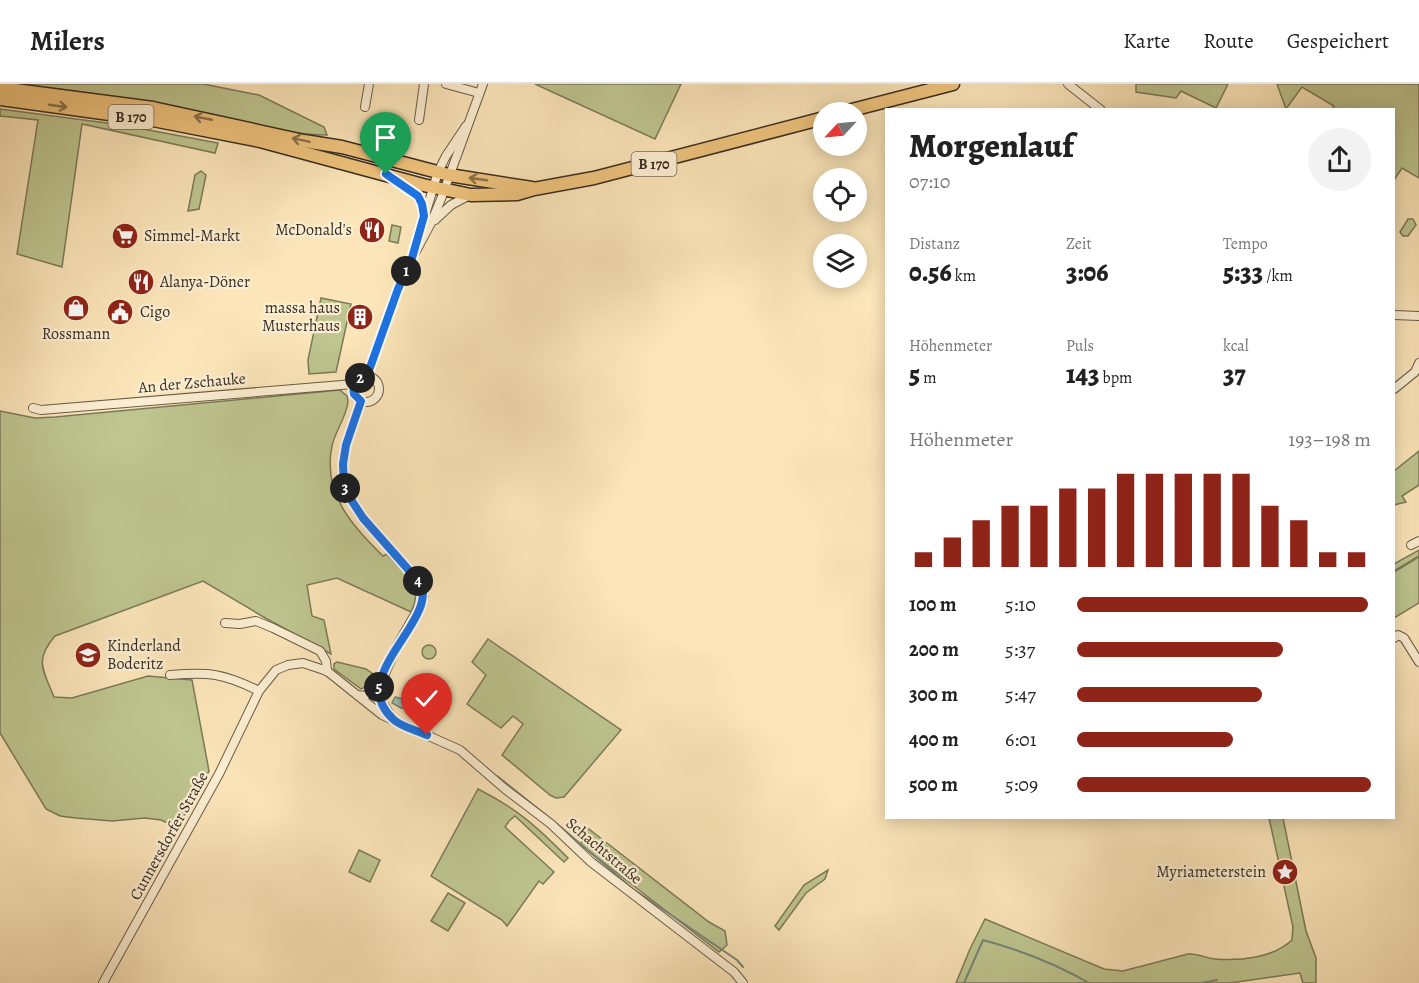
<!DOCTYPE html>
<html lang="de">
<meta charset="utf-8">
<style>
body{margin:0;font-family:Alegreya,serif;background:#f2f2f2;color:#222;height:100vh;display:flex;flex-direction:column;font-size:22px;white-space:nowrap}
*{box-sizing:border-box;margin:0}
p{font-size:20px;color:#767676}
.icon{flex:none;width:33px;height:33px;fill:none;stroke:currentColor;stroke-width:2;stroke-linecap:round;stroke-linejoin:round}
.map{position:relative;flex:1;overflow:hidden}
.panel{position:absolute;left:885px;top:24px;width:510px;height:711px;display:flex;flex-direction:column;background:#fff;border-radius:0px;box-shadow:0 3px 15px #0003}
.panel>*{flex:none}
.needle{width:39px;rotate:244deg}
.fabs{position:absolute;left:813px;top:18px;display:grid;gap:12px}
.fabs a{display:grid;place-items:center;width:54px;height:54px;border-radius:50%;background:#fff;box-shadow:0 3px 15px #0003;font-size:30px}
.pin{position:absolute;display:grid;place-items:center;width:51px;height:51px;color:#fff;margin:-62px -26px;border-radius:50% 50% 50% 0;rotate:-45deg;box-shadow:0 0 6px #0007}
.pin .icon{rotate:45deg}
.km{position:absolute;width:30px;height:30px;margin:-15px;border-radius:50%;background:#222;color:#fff;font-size:16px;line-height:30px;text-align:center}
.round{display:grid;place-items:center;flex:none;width:63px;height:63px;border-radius:32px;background:#f2f2f2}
.summary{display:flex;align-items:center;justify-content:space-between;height:102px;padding:0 24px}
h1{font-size:33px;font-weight:800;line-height:45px}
.figures{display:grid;grid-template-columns:repeat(3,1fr);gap:9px;height:102px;padding:6px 24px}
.figures div{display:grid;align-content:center}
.figures b{font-size:26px;font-weight:800}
.figures small{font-size:16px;font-weight:400}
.figures p{font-size:16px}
.chart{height:168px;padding:12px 24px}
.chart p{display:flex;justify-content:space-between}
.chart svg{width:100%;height:108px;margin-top:6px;stroke:#8f2418;stroke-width:6}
ul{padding:0 24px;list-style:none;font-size:20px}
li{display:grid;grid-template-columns:96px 72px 1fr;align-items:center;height:45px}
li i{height:15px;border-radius:8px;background:#8f2418}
header{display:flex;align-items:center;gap:36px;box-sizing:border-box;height:84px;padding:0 30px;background:#fff;border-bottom:2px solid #e0e0e0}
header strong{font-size:28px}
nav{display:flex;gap:33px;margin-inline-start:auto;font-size:21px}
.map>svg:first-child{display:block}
</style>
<header>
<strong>Milers</strong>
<nav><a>Karte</a><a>Route</a><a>Gespeichert</a></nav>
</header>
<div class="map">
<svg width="1419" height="899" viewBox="0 0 1419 899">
<rect width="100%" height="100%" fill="#fbe5b9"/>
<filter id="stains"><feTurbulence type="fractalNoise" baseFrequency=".00333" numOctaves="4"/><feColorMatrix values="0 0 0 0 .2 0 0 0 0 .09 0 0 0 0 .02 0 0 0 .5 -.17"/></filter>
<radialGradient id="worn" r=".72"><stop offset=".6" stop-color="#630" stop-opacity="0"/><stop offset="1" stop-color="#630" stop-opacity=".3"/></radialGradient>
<g fill="#bec58f" stroke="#7c7a58" stroke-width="1.5">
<path d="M17,0H203L259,11L324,43L327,51C288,51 249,38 211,30C147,17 82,7 17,0Z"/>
<polygon points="535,0 681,0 655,55"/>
<polygon points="1136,0 1228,0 1216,24 1181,7 1176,14 1136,8"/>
<polygon points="1277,0 1419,0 1419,94 1402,84 1394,96 1394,26 1332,25 1334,22 1302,3 1286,25"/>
<polygon points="0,25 122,41 218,59 215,69 82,40 62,183 17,170 38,36 0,32"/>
<polygon points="201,87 206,91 199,125 188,127 195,91"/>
<polygon points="1408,135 1413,135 1416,141 1408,152 1403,152 1400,148"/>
<polygon points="392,141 401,143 398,159 389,157"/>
<polygon points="321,214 351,220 336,288 309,290 308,276"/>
<path d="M340,306L347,312L348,318C346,334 335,347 332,362C322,410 353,442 383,472L387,470C404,490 425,501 411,528L337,494L307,501L312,532L324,536L331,570L267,535L203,497L55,552C34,576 43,586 54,613L72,614L148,592L192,596L209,687L166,764L172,746L170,740L161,736L145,734L112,737L76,734L60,732L46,725L0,649V327L35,334L55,333Z"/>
<polygon points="1419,367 1419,401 1402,412 1406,418 1394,421 1394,387"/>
<polygon points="1419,466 1419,472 1394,487 1394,480"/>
<polygon points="1419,473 1419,519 1394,534 1394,488"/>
<polygon points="488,555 621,646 564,713 556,714 550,711 502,671 523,640 513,632 501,644 467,620 486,591 472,578"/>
<circle cx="429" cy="568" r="7"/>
<polygon points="337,578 366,585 376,592 371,601 361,605 334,585 334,580"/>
<path d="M478,705C518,725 537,743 568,774L564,778L515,732L509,737L505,743L554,788L543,800L539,797L507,842L502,836L431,792Z"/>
<path d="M1269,734H1283L1306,847L1316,874V899H1303L1300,889L1230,899H956L970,865L985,835L1104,885L1123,887L1188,870C1198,869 1205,874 1215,875C1240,877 1273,874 1292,856L1293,843Z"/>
<polygon points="585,742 709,838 725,847 727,861 719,868 581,761"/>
<polygon points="359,766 380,776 370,798 349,788"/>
<polygon points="828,786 825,795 806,809 779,846 775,842 804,801"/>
<polygon points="448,809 465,819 448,847 431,837"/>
</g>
<polygon fill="#9fbfb3" stroke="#768579" stroke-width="1.5" points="395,613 416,618 414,626 401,624 392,619"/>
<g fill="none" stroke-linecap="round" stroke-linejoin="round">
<g stroke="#768579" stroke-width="2">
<polyline points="497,692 556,739 633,805 737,876 743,883"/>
<path d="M964,899L983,856C1020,866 1056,880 1089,899"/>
<polyline points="1201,899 1217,896"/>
</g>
<defs>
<g id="minor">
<polyline points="446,0 479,9"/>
<polyline points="1068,0 1101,26"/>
<polyline points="365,23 369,0"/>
<polyline points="419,36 424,0"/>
<path d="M397,98C413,109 420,109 424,130"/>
<polyline points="435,136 451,121 468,112"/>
<polyline points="416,167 431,139 441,115 483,0"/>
<polyline points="1394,231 1419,232"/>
<polyline points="367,292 398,205 412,174 438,88 446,72 466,42"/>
<circle cx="366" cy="305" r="13"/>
<polyline points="1394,305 1415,288 1419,279"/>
<polyline points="33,324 41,326 354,300"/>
<polyline points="1411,461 1419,457"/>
<polyline points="225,539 240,540 256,537 273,544 320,567 326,577 327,587"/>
<polyline points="1394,554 1398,551 1404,554 1419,578"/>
<path d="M170,591C209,588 223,589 259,607"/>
<polyline points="379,603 380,614 392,634"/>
<polyline points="357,611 365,612 379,603 398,560 422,518 424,512 421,500 363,434 348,411 344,400 343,380 346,361 361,317"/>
<polyline points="103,899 219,690 259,607 276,586 288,581 303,579 327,587 382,631 460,666 505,705 551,740 591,778 734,888 743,899"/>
</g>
<g id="primary">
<polyline points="0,4 153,24 304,57 342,63 449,91 532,104"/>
<polyline points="0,15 153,36 260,57 423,101 471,111 517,110 534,105 594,94 824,34"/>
<polyline points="844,28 953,0"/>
</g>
</defs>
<use href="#minor" stroke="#6a5c48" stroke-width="10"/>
<use href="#primary" stroke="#392e22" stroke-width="15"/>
<use href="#minor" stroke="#fceed2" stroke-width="8"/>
<use href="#primary" stroke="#eec27c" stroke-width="12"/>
</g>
<defs><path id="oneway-shaft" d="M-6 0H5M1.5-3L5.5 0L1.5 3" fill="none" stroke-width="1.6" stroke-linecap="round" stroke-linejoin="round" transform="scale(1.5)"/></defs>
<g stroke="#8a714a">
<use href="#oneway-shaft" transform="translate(58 22) rotate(8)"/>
<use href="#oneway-shaft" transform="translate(203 34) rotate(-169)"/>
<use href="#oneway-shaft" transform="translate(301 56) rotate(-168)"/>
<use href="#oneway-shaft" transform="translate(478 95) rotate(-172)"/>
</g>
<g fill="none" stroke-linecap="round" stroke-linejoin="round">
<defs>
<path id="route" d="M386,90L418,112L422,120L424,132L412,174L398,205L367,292C357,294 352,300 354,310L361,317L346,361L343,380L344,400L348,411L363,434L421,500C437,538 346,593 393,635C401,643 416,646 427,651"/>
</defs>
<use href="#route" stroke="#fff" stroke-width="12"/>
<use href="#route" stroke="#1a73e8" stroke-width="8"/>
</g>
<defs>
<symbol id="restaurant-disc" viewBox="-11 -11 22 22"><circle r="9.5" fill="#8f2418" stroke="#fceed2"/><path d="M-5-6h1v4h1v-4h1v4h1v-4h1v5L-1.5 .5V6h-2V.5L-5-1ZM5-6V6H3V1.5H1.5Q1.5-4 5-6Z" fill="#fff"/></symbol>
<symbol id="supermarket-disc" viewBox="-11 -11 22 22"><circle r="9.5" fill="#8f2418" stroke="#fceed2"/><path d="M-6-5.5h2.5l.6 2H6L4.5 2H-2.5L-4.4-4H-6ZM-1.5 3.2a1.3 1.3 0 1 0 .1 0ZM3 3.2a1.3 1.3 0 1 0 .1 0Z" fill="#fff"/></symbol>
<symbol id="shop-disc" viewBox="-11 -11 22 22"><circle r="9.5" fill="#8f2418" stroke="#fceed2"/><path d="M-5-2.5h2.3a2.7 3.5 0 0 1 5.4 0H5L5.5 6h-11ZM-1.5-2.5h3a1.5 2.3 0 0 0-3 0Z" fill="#fff"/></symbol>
<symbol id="civic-disc" viewBox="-11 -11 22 22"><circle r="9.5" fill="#8f2418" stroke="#fceed2"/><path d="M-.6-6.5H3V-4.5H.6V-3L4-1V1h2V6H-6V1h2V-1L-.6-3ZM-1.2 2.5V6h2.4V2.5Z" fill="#fff"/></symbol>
<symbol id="building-disc" viewBox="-11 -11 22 22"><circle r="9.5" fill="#8f2418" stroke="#fceed2"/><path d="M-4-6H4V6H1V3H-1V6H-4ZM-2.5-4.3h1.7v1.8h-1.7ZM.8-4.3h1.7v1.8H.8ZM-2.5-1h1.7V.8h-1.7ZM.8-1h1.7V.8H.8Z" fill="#fff"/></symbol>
<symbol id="school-disc" viewBox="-11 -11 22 22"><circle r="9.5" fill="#8f2418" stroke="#fceed2"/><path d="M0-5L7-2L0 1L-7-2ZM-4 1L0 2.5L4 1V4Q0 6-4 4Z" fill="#fff"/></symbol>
<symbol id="sight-disc" viewBox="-11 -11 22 22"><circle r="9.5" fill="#8f2418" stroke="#fceed2"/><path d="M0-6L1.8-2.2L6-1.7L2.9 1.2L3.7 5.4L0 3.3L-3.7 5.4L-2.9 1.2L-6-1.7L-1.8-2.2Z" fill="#fff"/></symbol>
</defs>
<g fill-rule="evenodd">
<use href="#restaurant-disc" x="357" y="131" width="30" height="30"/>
<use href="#supermarket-disc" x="110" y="137" width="30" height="30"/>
<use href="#restaurant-disc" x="126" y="183" width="30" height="30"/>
<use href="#shop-disc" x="61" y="209" width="30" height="30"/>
<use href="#civic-disc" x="105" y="213" width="30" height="30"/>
<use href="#building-disc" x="345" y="218" width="30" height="30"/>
<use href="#school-disc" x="73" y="556" width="30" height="30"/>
<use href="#sight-disc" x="1270" y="773" width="30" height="30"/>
</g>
<g text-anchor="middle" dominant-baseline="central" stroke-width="4.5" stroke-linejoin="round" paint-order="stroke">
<g fill="#fceed2" stroke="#746857" stroke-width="1.5">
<rect x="108.5" y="21" width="45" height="24" rx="4.5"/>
<rect x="631.5" y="68" width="45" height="24" rx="4.5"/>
</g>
<g font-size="15" font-weight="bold" fill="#392e22">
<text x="131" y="33">B 170</text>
<text x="654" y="80">B 170</text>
</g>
<g font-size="16" fill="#392e22" stroke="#fceed2" text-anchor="start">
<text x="352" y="146" text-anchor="end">McDonald's</text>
<text x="144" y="152">Simmel-Markt</text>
<text x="160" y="198">Alanya-Döner</text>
<text x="340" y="224" text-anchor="end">massa haus<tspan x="340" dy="18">Musterhaus</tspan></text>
<text x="140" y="228">Cigo</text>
<text x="76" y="250" text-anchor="middle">Rossmann</text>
<text x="107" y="562">Kinderland<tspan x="107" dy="18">Boderitz</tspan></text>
<text x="1266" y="788" text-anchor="end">Myriameterstein</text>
</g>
<g font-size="16" fill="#392e22" stroke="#fceed2">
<text transform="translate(192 299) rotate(-5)">An der Zschauke</text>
<text transform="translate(169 752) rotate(-61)">Cunnersdorfer Straße</text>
<text transform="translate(604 767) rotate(40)">Schachtstraße</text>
</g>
</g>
<rect width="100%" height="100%" filter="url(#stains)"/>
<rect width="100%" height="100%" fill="url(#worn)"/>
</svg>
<div class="fabs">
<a><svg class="needle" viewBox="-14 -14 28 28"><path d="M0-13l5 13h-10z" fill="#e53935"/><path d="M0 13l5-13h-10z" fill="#767676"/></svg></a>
<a><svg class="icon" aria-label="locate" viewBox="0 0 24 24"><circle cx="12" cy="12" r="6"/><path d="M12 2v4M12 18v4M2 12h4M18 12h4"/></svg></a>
<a><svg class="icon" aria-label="layers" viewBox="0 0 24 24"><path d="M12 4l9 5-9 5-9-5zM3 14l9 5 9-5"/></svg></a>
</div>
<div class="pin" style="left:386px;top:90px;background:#1e9e55"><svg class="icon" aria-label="arrive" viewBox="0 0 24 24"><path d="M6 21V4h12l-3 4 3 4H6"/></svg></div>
<div class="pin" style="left:427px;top:651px;background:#d93025"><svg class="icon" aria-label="check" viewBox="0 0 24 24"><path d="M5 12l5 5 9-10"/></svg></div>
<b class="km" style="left:406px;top:187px">1</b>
<b class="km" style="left:360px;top:294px">2</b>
<b class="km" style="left:345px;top:404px">3</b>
<b class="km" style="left:418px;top:497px">4</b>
<b class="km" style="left:379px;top:603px">5</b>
<section class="panel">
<div class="summary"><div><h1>Morgenlauf</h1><p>07:10</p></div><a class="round"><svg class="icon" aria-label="share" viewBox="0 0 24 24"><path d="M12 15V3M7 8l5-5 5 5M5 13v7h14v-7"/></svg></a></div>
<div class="figures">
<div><p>Distanz</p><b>0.56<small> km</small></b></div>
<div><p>Zeit</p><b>3:06</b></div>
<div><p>Tempo</p><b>5:33<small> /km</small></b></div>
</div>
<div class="figures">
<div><p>Höhenmeter</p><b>5<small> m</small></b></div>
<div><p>Puls</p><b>143<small> bpm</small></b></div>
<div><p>kcal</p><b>37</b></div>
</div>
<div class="chart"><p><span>Höhenmeter</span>193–198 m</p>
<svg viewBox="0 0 160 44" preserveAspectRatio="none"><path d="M5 44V38M15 44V32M25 44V25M35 44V19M45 44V19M55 44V12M65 44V12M75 44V6M85 44V6M95 44V6M105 44V6M115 44V6M125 44V19M135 44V25M145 44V38M155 44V38"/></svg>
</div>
<ul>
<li><b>100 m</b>5:10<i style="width:99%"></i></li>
<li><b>200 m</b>5:37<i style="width:70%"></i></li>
<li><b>300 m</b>5:47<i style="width:63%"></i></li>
<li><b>400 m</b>6:01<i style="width:53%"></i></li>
<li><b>500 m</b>5:09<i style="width:100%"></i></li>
</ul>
</section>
</div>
